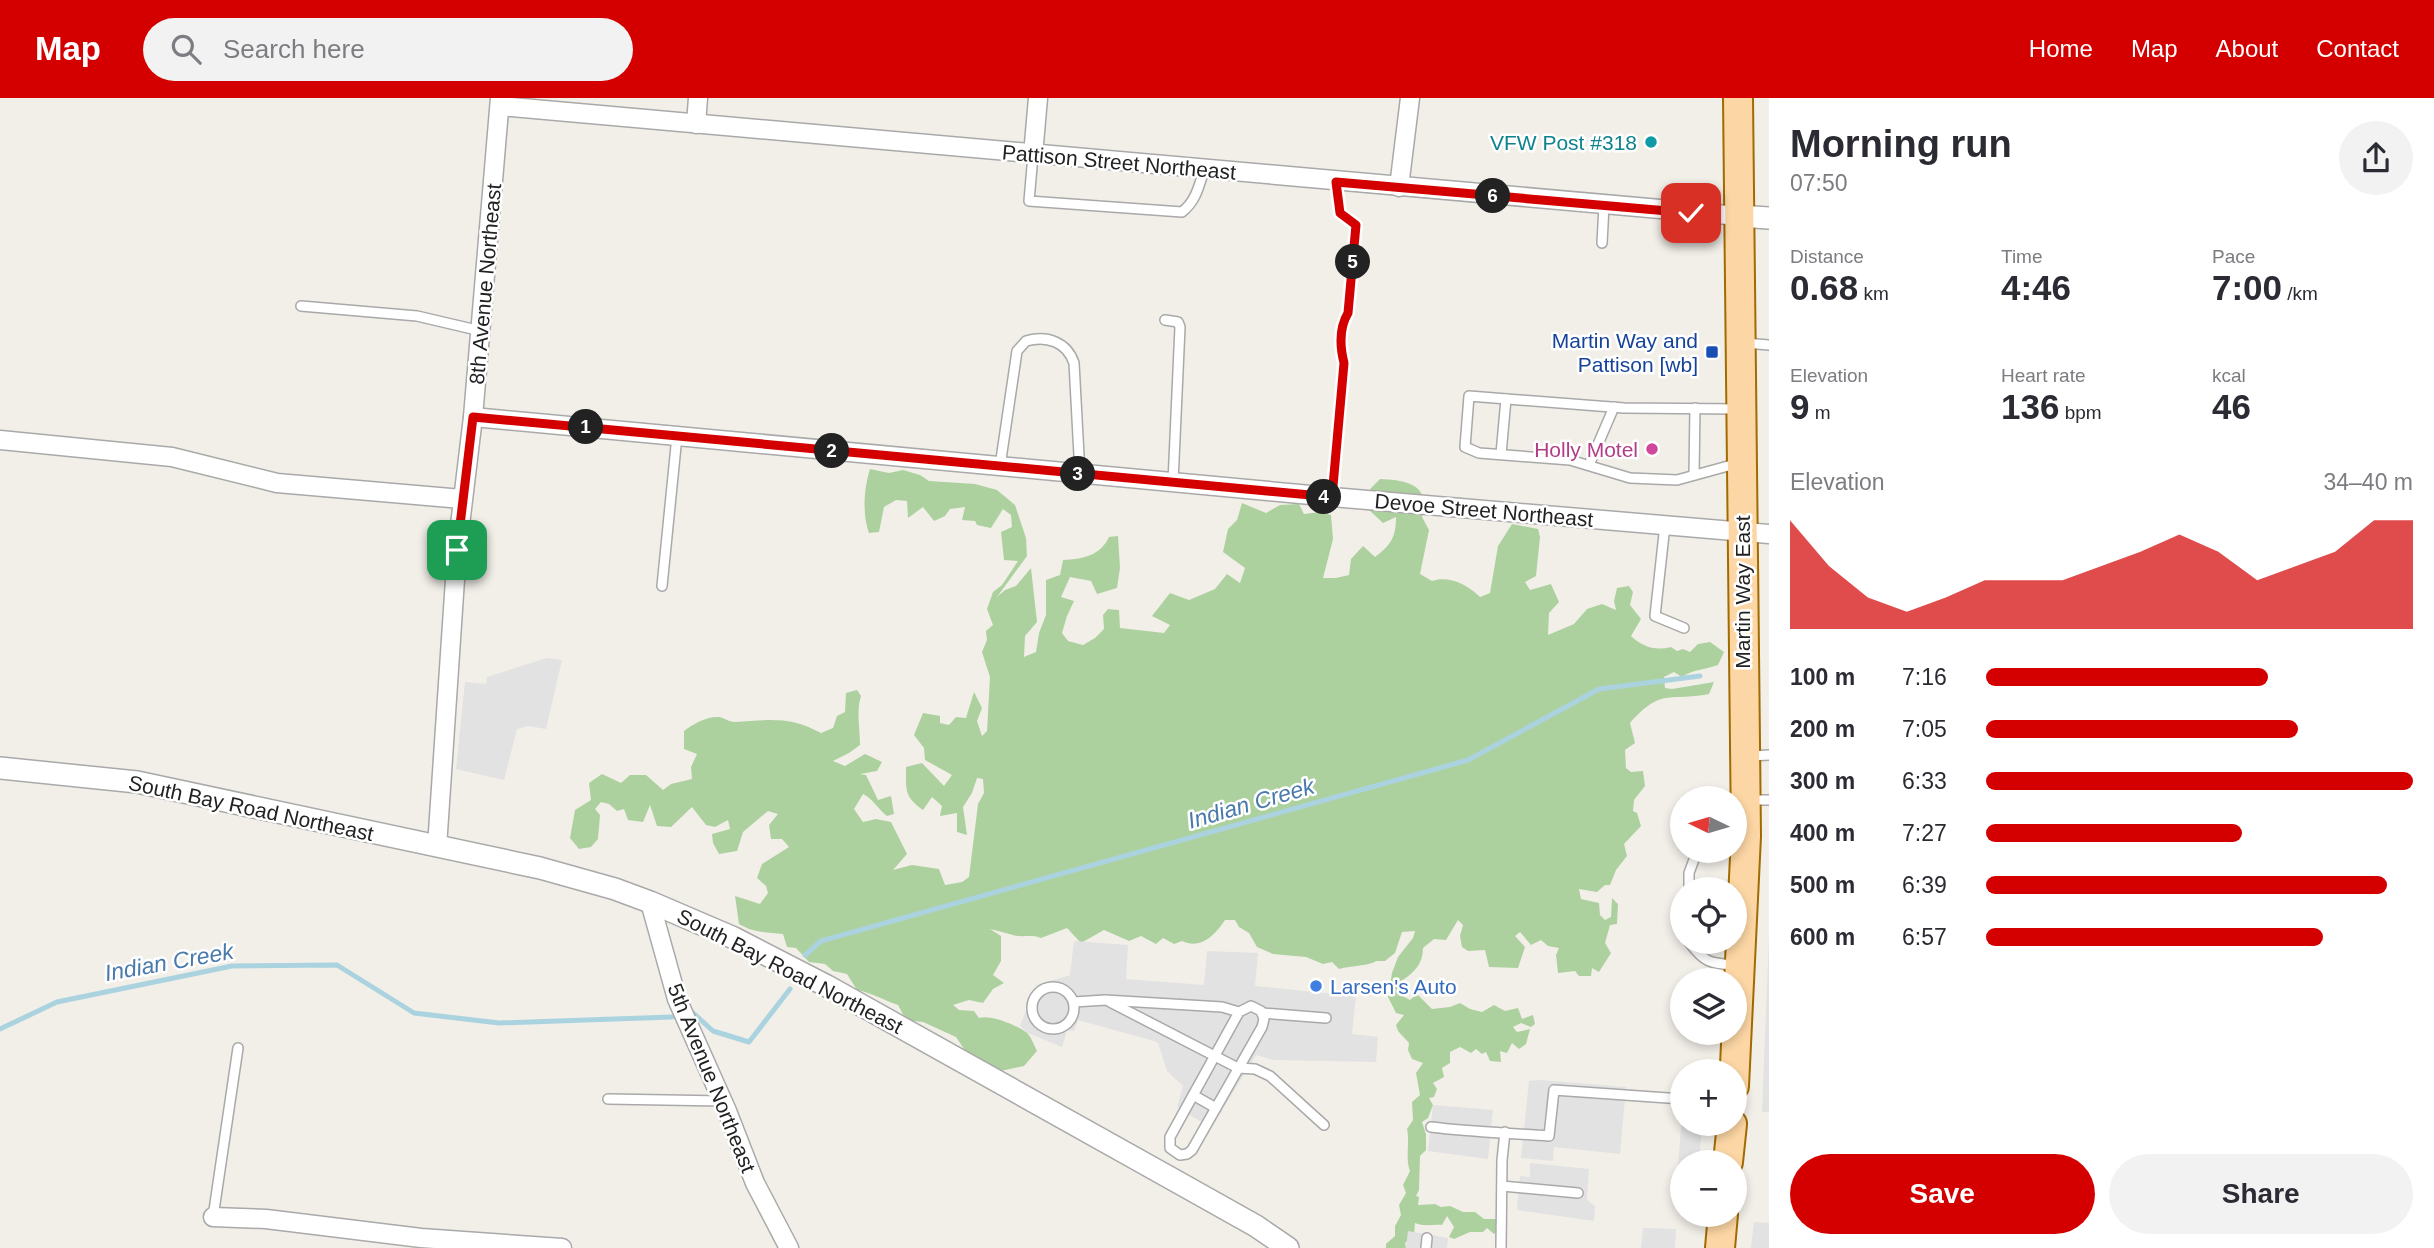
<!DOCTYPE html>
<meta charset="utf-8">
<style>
body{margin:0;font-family:Helvetica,sans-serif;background:#f2f2f3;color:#2b2b33;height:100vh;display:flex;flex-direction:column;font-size:26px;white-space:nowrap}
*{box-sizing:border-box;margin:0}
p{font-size:23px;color:#7c7c81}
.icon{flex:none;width:38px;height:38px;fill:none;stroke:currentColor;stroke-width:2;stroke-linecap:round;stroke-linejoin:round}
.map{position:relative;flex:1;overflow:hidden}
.side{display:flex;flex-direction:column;background:#fff;width:665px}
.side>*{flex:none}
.needle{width:46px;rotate:275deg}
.fabs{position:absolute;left:1670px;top:688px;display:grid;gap:14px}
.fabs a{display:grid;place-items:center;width:77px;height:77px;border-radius:50%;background:#fff;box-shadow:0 4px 10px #0003;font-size:35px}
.pin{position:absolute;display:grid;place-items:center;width:60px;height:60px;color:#fff;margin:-30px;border-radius:14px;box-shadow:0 4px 10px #0006}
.km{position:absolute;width:35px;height:35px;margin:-18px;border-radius:50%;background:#222;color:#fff;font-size:19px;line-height:35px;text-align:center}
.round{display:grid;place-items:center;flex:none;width:74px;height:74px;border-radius:37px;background:#f2f2f3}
.summary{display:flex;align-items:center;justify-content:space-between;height:119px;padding:0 21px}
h1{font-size:38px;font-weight:600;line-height:52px}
.figures{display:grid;grid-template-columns:repeat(3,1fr);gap:10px;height:119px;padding:7px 21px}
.figures div{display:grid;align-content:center}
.figures b{font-size:35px;font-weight:600}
.figures small{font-size:19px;font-weight:400}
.figures p{font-size:19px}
.chart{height:196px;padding:14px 21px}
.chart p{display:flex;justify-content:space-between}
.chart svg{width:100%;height:126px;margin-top:7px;fill:#d40000;opacity:.7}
.action{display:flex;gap:14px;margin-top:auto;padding:14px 21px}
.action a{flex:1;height:80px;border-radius:42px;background:#d40000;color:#fff;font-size:28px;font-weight:600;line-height:80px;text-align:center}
.action a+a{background:#f2f2f3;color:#2b2b33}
ul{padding:0 21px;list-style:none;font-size:23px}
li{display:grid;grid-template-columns:112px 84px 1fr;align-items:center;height:52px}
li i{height:18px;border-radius:9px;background:#d40000}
header{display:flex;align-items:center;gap:42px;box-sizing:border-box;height:98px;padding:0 35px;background:#d40000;color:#fff}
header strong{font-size:33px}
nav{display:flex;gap:38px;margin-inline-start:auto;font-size:24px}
.search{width:490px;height:63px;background:#f2f2f3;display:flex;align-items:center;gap:18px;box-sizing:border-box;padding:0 24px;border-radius:38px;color:#7c7c81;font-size:26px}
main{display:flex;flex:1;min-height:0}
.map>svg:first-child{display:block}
</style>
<header>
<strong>Map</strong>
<div class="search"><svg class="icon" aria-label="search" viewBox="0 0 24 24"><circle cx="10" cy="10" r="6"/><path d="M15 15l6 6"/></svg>Search here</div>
<nav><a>Home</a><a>Map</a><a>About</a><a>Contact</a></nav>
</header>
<main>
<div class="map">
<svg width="1769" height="1150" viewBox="0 0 1769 1150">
<rect width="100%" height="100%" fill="#f2efe9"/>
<path fill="#add19e" d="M870,371L889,375L903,372L920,377L929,383L975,386L997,392L1015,407L1026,440L1027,458L997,499L1005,492L1016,488L1031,470L1037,524L1025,538L1024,559L1036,554L1039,535L1046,517V482L1060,477L1063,462C1083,461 1100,458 1109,439L1118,438L1120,470L1117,490L1097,496L1091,483L1070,479L1061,499L1074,503L1067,518L1062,535L1068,543L1083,547L1095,540L1104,531L1103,517L1108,511L1119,512L1120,530L1164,535L1170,527L1152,518L1170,495L1189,502L1215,491L1227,476L1240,485L1245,470L1223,454L1228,431L1237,422L1242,405L1266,415L1280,407L1299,406L1304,416L1320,414L1331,417L1333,441L1323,480H1336L1349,477L1351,461L1363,448L1375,459C1391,447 1396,439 1396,419L1383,425L1369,412L1377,398L1370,391L1380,381C1405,382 1432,386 1422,419L1429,432L1420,476L1432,483C1449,477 1468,487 1480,499L1490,495L1498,448L1512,426L1538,431L1540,439L1536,478L1525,484L1530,492L1551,486L1559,504L1549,515L1548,537L1574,526L1587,511L1602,506L1616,512L1614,503L1617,490L1629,488L1633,494L1630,507L1641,521L1631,538C1643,549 1655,553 1671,549L1677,553L1683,551L1690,554L1698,546L1710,544L1724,554L1718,567C1705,572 1693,571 1682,579L1674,574L1664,579L1665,590L1672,591L1714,584L1709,596C1668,604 1662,589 1630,625L1635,645L1625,652L1626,670L1631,674L1643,673L1645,688L1634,702L1633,713L1637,715L1641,728L1624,746L1627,758L1616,772L1610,787H1605L1597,794L1579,791L1581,801L1599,805L1600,817L1605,822L1611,819L1612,800L1618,806L1617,826L1610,827L1605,845L1611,855L1599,874L1592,870L1591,878H1579L1575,873L1558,875L1556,857L1559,850L1548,848L1541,842L1531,847L1520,834L1515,838L1525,849L1518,870L1489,869L1485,852L1468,853L1462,849L1460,838L1463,827L1458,822L1446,842L1434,841L1423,850C1423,866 1414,875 1401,883V897L1410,902L1417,896L1432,911L1450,909L1460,905L1470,911L1482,914L1494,907L1505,913L1518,910L1522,921L1533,917L1535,926L1531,929L1521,925L1513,929L1517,934L1530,931L1526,946L1519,951L1512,945L1507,955L1500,953L1501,964L1490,963L1486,954L1482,956L1476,951L1471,955L1460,949L1450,954V965L1442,970L1444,979L1433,985L1437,991L1434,999L1429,1000L1433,1007L1428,1020L1422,1024L1426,1036V1052L1420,1058L1419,1092L1416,1098L1419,1099L1418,1107L1435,1106L1441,1109L1450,1108L1463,1114H1475L1484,1121H1497L1498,1132L1494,1136L1487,1130L1483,1134H1470L1454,1141L1449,1139L1454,1129L1447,1118L1442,1127C1432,1126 1424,1129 1415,1125L1414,1137L1405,1145L1406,1150H1386V1146L1395,1138V1128L1401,1117L1399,1107L1406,1095L1403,1087L1410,1073C1405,1061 1410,1045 1407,1031L1413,1022L1412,1004L1420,997L1416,975L1423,965L1412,961L1408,952L1409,945L1398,933L1396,927L1404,917L1396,915L1388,899L1392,875L1398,859L1413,840L1415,833L1402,834L1395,855L1385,863H1376C1369,868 1349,868 1339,871L1332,864L1323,866L1306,859L1273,856L1257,849L1249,835L1239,829L1235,822H1225C1215,837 1201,852 1182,843L1174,846L1163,840L1156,846L1141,838L1129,843L1104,832L1081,845L1067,830L1041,840C1031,836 1022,840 1013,837C1005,835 999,833 990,831L1001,838V863L993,877L1004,885L993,891L983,905L969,902L953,907L959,912L974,913L979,920C989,916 1017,927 1026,934C1031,938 1034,947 1037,953L1024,968L991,975L974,966L956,939L923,924L906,922L898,907C883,902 872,895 857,892L847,876L833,873L825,866L809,864L796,850L787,849L783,836C766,834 754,835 739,826L735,798L760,806L768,795L766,788L757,780L762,766L789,749L782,741H771L769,727L778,716L768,713L743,734L737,753L719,756L713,745L712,736L730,731L728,722L715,729L706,727L692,709L671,729L657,728L650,707L643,724L628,722L624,711L617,713L609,706L601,704L595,711L600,717L598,741L591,749L579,751L570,740L575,712L591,702L589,685L602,676L621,685L630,677H646L663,692L671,686L692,681L691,669L697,656L684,651V633C693,626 707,618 719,619C725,620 729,624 735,624C770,622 789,618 821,635L833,630L837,618L845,614L846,595L857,592L861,598C856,613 860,631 860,647L849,655L833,663L845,668L865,656L882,664L877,673L860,676L866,677L878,702L891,698L894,716L887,718C878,711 873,701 863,696L854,711L863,724L876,721L891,724L907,756L893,772L912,767L939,771L945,787L962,784L969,779L978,706L984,695L983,681L977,680L972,695L963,709L967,737L957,734V715L940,718L942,708L932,699L923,712C904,699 906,691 906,669L922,665L944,688L952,677L925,662L924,650L914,637L923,615L940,618V625L949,627L956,619L966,620L974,594L982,610L977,623L982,638L987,633L990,579L982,554L987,542L986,533L993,527L987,511L993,494L1002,487L1018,463L1004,462L1001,434L1012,429L1011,417L1003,411L991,430L977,427L975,423L962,422L965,409L950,411L945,418L934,423L923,409L908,420L907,403L896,402L884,409L879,434L869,435C862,416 864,390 870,371Z"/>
<g fill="#e2e2e2">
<polygon points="547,560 562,562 546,631 528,628 517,631 504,682 456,671 465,584 486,586 487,579"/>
<polygon points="1769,839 1769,1014 1762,1014"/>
<polygon points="1074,843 1128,847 1126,881 1204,887 1207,853 1258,855 1255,888 1356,898 1352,936 1378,939 1376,964 1274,962 1256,957 1211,1030 1177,1009 1183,988 1167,973 1158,945 1154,943 1078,922 1074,933 1067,932 1062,949 1028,935 1020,928 1036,887 1070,877"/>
<polygon points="1540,982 1626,989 1620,1056 1554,1049 1553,1063 1521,1060 1529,983"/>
<polygon points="1433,1007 1493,1012 1488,1061 1428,1053"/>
<polygon points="1682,1019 1682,1026 1702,1026 1699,1064 1682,1064 1682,1069 1678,1068"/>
<polygon points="1530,1065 1589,1071 1587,1102 1595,1108 1594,1123 1517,1112 1520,1078 1530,1079"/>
<polygon points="1754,1124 1769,1125 1769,1150 1751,1150"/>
<polygon points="1643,1130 1676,1131 1675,1150 1641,1150"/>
<polygon points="1408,1133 1448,1140 1447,1150 1406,1150"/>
</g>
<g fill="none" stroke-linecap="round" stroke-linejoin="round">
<g stroke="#aad3df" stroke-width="5">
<polyline points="805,857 821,843 1468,662 1599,591 1700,578"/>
<polyline points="692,914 713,933 749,944 790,891"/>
<polyline points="0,931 57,904 232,868 337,867 414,915 499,925 672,919"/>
</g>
<defs>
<g id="service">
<path d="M1033,57L1029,103L1182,114C1196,103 1199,88 1204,72"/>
<polyline points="1602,145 1604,108"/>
<polyline points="301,208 417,218 481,233"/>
<polyline points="1165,222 1178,224 1180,229 1173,384"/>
<polyline points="1745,245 1769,247"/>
<polyline points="1738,311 1624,310 1469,298 1465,349 1479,355 1570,362 1630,380 1677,382 1739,365"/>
<polyline points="1501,356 1506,301"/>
<polyline points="1589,367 1614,309"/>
<path d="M1000,368L1016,260L1017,253L1026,243C1047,237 1067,244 1074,265L1080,376"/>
<polyline points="1694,376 1695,310"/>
<path d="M1332,399L1344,265C1340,249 1339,230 1348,215L1356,127L1340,115L1336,84"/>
<polyline points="1665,427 1655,518 1684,530"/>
<polyline points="662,488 677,338"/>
<polyline points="1750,658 1769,657"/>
<polyline points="1750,702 1769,702"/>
<polyline points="1689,791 1689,775 1696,756 1705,752"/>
<path d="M1689,844C1705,865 1709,865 1735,867"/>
<circle cx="1053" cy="910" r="21"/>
<polyline points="1074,904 1105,902 1222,909 1239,914 1251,908 1261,913 1264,921 1262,929 1192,1052 1187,1056 1180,1057 1170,1050 1170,1039 1239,914"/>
<polyline points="1110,904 1238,970 1255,971 1270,978 1324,1027"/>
<polyline points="1262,915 1326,920"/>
<polyline points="1193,997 1216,1010"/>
<polyline points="608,1001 723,1003"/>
<path d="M1431,1029C1471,1034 1510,1035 1549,1038L1554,992L1682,1001"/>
<polyline points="1502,1088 1578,1095"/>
<polyline points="213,1119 238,950"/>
<polyline points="1426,1150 1427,1140"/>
<polyline points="1501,1150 1502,1062 1505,1034"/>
</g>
<g id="minor">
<polyline points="500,8 1739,118"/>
<polyline points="696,26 698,0"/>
<polyline points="1033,57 1038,0"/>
<polyline points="1399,89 1410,0"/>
<polyline points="473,319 1332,399 1769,436"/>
<polyline points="0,342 172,359 277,385 462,401"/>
<polyline points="437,749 457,452 473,319 500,0"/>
<polyline points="650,804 677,901 727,1013 755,1085 789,1150"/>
<polyline points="213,1119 266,1121 421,1140 562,1150"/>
</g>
<g id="tertiary">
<polyline points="1739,118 1769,120"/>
<polyline points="0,670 137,684 540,770 615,791 650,804 734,840 827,888 1165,1077 1256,1128 1288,1150"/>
</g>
<g id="primary">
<polyline points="1734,988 1746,738 1738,0"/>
<polyline points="1728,1064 1732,1026"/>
<polyline points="1720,1150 1723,1116"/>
</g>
</defs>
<use href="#service" stroke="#a9a9a9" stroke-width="12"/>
<use href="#minor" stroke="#a9a9a9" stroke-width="21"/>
<use href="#tertiary" stroke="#a9a9a9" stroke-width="24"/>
<use href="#primary" stroke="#a06b00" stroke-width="32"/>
<use href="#service" stroke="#fff" stroke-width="9"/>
<use href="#minor" stroke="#fff" stroke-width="18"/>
<use href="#tertiary" stroke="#fff" stroke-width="21"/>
<use href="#primary" stroke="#fcd6a4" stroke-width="28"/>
</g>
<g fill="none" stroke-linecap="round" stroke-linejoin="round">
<defs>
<path id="route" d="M457,452L473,319L1332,399L1344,265C1340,249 1339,230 1348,215L1356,127L1340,115L1336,84L1691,115"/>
</defs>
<use href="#route" stroke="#fff" stroke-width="14"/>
<use href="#route" stroke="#d40000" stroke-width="9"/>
</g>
<circle fill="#0f9aa8" stroke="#fff" stroke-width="2.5" cx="1651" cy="44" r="7"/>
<rect fill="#1a4fb4" stroke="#fff" stroke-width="2.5" x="1705" y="247" width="14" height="14" rx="3.5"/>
<circle fill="#d1479c" stroke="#fff" stroke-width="2.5" cx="1652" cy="351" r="7"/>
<circle fill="#3f7fe0" stroke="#fff" stroke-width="2.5" cx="1316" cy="888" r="7"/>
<g text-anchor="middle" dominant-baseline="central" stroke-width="5" stroke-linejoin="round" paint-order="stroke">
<g font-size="21" fill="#0d838f" stroke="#fff" text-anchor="end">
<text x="1637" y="44">VFW Post #318</text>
</g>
<g font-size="21" fill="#222" stroke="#fff">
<text transform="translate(1119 64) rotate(5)">Pattison Street Northeast</text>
<text transform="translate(485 186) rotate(-85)">8th Avenue Northeast</text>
<text transform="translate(1484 412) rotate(5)">Devoe Street Northeast</text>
<text transform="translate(1742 494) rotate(-90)">Martin Way East</text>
<text transform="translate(251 710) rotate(12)">South Bay Road Northeast</text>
<text transform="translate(790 873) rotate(27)">South Bay Road Northeast</text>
<text transform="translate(712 980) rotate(68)">5th Avenue Northeast</text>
</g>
<g font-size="21" fill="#164399" stroke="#fff" text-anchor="end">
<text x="1698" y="242">Martin Way and<tspan x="1698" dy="24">Pattison [wb]</tspan></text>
</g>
<g font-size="21" fill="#b23c85" stroke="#fff" text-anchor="end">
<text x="1638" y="351">Holly Motel</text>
</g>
<g font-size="21" fill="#366cbe" stroke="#fff" text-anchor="start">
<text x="1330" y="888">Larsen's Auto</text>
</g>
<g font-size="23" font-style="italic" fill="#4a7aab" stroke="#fff">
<text transform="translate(1251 705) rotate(-16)">Indian Creek</text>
<text transform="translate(169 864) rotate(-10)">Indian Creek</text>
</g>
</g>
</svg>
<div class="fabs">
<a><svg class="needle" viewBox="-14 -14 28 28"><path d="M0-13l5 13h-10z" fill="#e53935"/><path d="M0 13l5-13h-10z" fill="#7c7c81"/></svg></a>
<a><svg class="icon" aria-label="locate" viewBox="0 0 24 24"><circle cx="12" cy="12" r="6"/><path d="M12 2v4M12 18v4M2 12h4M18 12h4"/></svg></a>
<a><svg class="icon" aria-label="layers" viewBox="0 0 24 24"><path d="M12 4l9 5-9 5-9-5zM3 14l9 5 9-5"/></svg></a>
<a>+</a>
<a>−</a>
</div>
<div class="pin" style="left:457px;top:452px;background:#1e9e55"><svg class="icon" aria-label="arrive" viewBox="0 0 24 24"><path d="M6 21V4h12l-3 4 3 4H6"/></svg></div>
<div class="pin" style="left:1691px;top:115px;background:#d93025"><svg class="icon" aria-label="check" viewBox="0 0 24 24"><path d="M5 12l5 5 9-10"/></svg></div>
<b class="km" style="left:586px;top:329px">1</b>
<b class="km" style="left:832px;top:353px">2</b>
<b class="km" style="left:1078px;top:376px">3</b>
<b class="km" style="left:1324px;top:399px">4</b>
<b class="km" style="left:1353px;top:164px">5</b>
<b class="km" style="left:1493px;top:98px">6</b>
</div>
<section class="side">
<div class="summary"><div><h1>Morning run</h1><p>07:50</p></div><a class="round"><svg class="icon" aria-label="share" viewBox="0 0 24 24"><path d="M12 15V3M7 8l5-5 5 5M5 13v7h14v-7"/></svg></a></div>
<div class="figures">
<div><p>Distance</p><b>0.68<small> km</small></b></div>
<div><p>Time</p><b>4:46</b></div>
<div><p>Pace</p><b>7:00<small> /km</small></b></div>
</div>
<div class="figures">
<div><p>Elevation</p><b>9<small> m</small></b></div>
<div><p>Heart rate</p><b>136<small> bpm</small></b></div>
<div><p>kcal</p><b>46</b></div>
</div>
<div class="chart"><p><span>Elevation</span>34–40 m</p>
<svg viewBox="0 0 160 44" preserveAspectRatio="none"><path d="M0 44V6L10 22L20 33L30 38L40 33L50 27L60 27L70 27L80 22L90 17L100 11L110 17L120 27L130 22L140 17L150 6L160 6V44z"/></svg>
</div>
<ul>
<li><b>100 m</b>7:16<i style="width:66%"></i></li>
<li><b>200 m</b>7:05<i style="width:73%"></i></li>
<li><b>300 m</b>6:33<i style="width:100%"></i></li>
<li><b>400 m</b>7:27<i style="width:60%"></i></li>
<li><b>500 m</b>6:39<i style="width:94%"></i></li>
<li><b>600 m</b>6:57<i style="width:79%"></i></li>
</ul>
<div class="action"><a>Save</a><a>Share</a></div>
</section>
</main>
